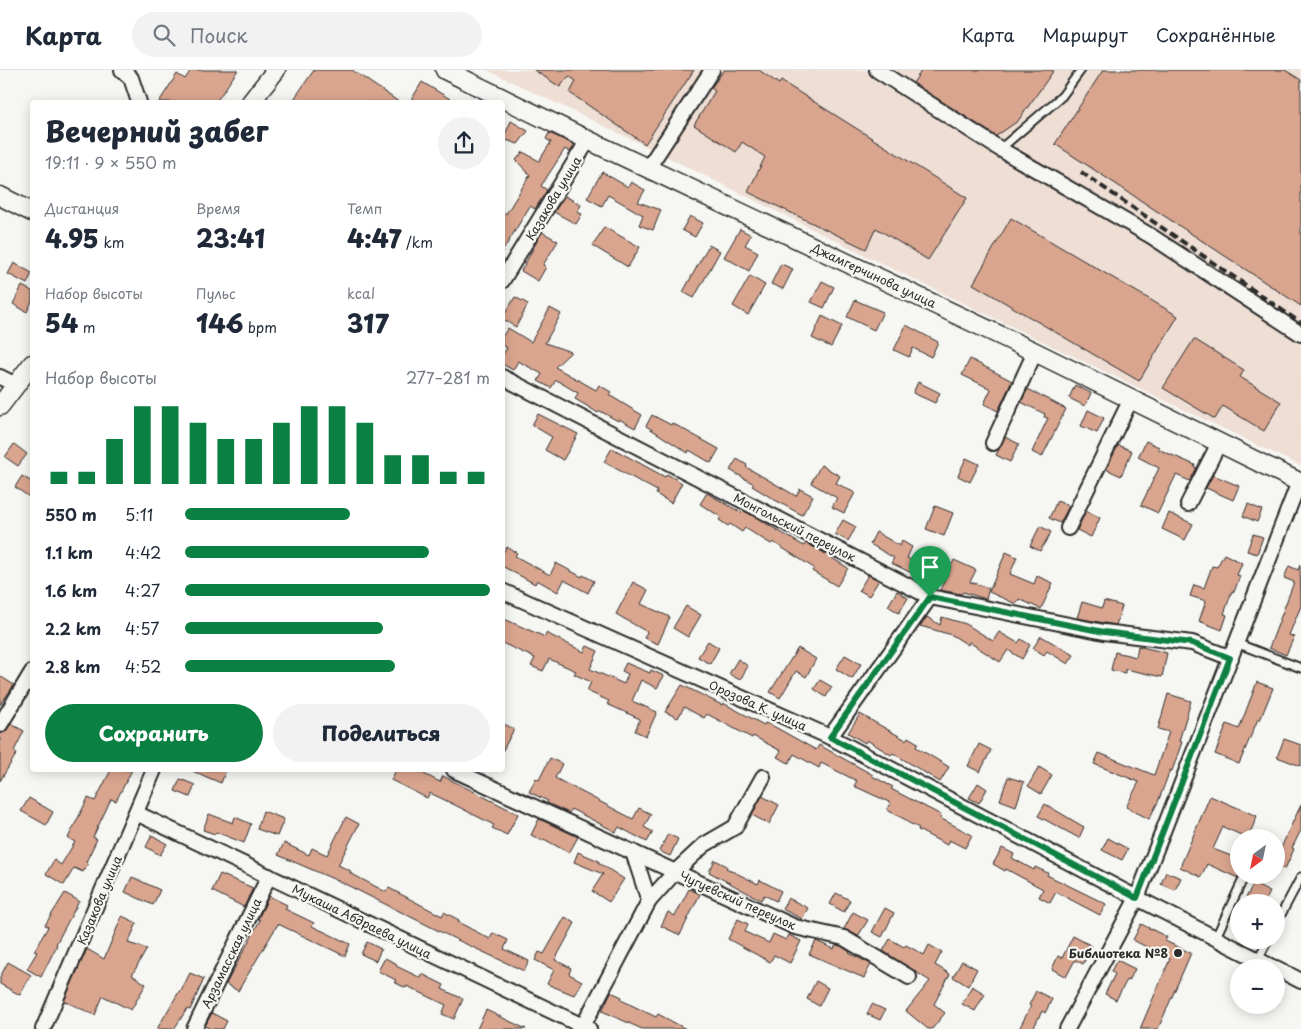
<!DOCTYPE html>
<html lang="ru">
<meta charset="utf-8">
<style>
body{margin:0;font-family:"Playpen Sans",sans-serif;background:#f2f2f3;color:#1f2937;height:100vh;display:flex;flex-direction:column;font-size:19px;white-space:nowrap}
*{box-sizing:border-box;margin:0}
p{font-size:16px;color:#747a83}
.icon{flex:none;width:28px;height:28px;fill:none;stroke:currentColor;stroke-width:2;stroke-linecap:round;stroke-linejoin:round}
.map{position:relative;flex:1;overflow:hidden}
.details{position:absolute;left:30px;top:30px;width:475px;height:672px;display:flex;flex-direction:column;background:#fff;border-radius:5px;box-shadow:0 2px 12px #0003}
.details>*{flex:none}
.needle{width:32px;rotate:213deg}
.fabs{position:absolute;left:1230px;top:759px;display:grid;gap:10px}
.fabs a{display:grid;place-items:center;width:55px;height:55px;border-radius:50%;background:#fff;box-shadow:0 2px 12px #0003;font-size:25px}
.pin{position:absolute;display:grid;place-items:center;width:42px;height:42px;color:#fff;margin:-51px -21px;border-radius:50% 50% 50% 0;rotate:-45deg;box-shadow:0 0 5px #0007}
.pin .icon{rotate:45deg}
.round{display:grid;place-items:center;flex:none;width:52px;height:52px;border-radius:26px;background:#f2f2f3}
.head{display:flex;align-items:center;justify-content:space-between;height:85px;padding:0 15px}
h1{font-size:28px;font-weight:800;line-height:38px}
.stats{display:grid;grid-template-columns:repeat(3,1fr);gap:8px;height:85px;padding:5px 15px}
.stats div{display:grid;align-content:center}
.stats b{font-size:25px;font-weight:800}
.stats small{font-size:14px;font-weight:400}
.stats p{font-size:14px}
.chart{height:140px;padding:10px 15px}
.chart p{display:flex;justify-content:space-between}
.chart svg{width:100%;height:90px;margin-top:5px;stroke:#0b8043;stroke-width:6}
.primary-button{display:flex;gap:10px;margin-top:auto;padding:10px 15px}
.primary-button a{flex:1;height:58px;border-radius:30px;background:#0b8043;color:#fff;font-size:20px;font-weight:800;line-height:58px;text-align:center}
.primary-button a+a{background:#f2f2f3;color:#1f2937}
ul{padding:0 15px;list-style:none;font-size:16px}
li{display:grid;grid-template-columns:80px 60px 1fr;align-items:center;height:38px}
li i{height:12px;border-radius:6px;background:#0b8043}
header{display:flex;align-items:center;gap:30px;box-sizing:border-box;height:70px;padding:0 25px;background:#fff;border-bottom:1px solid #e0e1e3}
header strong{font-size:24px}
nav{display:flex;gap:28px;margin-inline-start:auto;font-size:18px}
.search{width:350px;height:45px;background:#f2f2f3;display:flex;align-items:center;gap:12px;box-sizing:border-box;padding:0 18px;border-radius:28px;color:#747a83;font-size:19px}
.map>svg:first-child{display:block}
</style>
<header>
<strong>Карта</strong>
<div class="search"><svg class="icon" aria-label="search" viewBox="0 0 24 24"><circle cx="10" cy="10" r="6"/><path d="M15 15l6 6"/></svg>Поиск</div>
<nav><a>Карта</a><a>Маршрут</a><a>Сохранённые</a></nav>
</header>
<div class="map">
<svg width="1301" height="959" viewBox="0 0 1301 959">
<rect width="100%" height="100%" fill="#f6f6f2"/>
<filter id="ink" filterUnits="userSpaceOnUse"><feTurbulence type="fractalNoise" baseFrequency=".02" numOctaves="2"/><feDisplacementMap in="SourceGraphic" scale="10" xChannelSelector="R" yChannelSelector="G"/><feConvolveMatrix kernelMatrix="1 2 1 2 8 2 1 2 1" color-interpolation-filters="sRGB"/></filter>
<g filter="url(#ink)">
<polygon fill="#eeded4" points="487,0 1301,0 1301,396 907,206 625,66"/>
<g fill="#daa58f" stroke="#2b2b2b">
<polygon points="191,0 238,0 216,32 159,32 177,4 185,9"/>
<polygon points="314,0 352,0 399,32 292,32"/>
<polygon points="534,0 694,0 645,74 570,23 576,11 569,6 560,17"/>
<polygon points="724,0 759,0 779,14 781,11 967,128 928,190 876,158 866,179 748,122 765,87 742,72 736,82 694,55 715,21 711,18"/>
<polygon points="922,0 1054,0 1018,51 996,66 913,13"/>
<polygon points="1103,0 1285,0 1301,10 1301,236 1055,74"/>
<polygon points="422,12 455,32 410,32"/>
<polygon points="511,51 528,61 518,74 503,69"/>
<polygon points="549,63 575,75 570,82 565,79 541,116 547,120 535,139 530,136 502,182 502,141 506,144 530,105 516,90 523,82 539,91 551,72 546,69"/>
<polygon points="602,102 628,117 631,112 645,120 638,132 661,140 653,160 639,155 643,145 608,125 602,136 587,128"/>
<polygon points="565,126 581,135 577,142 582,144 576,154 554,142"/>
<polygon points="690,146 703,153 695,167 682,160"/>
<polygon points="1011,148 1178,246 1139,311 973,214"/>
<polygon points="604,157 640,177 628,197 593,176"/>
<polygon points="740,159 751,165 745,175 758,182 749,201 724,187"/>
<polygon points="542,162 558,171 543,195 546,197 538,211 521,201"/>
<polygon points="709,175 720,181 694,228 683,222"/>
<polygon points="14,193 32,203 27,214 8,204"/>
<polygon points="781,194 793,199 783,219 771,214"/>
<polygon points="750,206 765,215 748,245 733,236"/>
<polygon points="822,211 834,217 824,238 811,232"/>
<polygon points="22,216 32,221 32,231 27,242 13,234"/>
<polygon points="515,227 528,234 516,257 502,249"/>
<polygon points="855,230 883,242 874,260 847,247"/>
<polygon points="550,238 561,244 545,273 571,282 555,297 596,320 599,315 611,322 609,325 642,345 635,358 619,349 618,351 600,341 598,343 587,336 575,329 578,323 556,310 551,318 538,311 542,304 518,291 513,300 502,294 502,286 507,278 502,275 502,267 508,258 531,272"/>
<polygon points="822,246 842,256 831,277 812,268"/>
<polygon points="906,255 938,272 931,287 913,278 909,287 894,280"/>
<polygon points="1194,269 1244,300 1240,307 1281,332 1264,361 1223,336 1215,349 1163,318"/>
<polygon points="970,289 1012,311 998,341 984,334 991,319 962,305"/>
<polygon points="918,312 940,323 935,333 913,323"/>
<polygon points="1075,315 1091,323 1085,336 1069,328"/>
<polygon points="1028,319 1066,339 1042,387 1032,382 1048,348 1044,347 1045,344 1021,332"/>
<polygon points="1088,340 1104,348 1097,363 1081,356"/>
<polygon points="538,344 578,364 563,390 545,380 552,367 532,355"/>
<polygon points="652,345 671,355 672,353 719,379 711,393 689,380 688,383 646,356"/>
<polygon points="1005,367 1019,374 1010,392 996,385"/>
<polygon points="1146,371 1159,377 1158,379 1195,395 1194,397 1197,398 1190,411 1176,405 1158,443 1141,435 1159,398 1138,387"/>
<polygon points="14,374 27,384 18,396 5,387"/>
<polygon points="1118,375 1132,381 1121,406 1106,399"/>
<polygon points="612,378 665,407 667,404 682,413 671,433 656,424 657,421 604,392"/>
<polygon points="966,388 979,394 970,412 958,406"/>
<polygon points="737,389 747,395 746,397 796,426 800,419 813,426 802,445 775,430 752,416 754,414 730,400"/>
<polygon points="821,395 840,406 836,413 855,423 844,443 832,437 837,428 811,413"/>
<polygon points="1213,405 1239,416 1233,430 1206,418"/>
<polygon points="22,406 32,412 32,429 15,417"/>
<polygon points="707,423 742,443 744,441 757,448 804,476 806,473 819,480 848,498 837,516 812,501 814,498 773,472 771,474 745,458 742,462 730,454 728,456 719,450 721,447 700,434"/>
<polygon points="1057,431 1069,436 1060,453 1049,448"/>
<polygon points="1248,434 1262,440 1257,452 1243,446"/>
<polygon points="935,436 953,443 944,466 926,459"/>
<polygon points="1086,441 1100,448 1091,467 1077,460"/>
<polygon points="1169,443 1193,454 1185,470 1162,459"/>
<polygon points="843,450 856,457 848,471 835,464"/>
<polygon points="1040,456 1051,462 1040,481 1030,476"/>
<polygon points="876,462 900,476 902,471 912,477 907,488 930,499 926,510 891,493 894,488 870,474"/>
<polygon points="1253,464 1263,467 1257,484 1247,481"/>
<polygon points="507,477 517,483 515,486 550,505 556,493 582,507 583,505 594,511 588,523 564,510 558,522 537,510 535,514 502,496 502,484"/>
<polygon points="1006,482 1017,487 1010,504 1034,514 1037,506 1053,513 1041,539 1019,529 1016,534 989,522"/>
<polygon points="1224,484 1242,493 1237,505 1240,506 1234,522 1232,521 1224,544 1227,545 1222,560 1199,551 1206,531 1190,526 1194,515 1204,518 1212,496 1217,497"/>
<polygon points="954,490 976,500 970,512 989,518 986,529 963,522 961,524 940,520"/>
<polygon points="1300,495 1301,536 1289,565 1294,567 1286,585 1269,578 1294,512 1284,508 1289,496 1298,500"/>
<polygon points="868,505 879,510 869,526 859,520"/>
<polygon points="633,512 648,520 641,534 670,547 658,574 644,568 647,562 616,544"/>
<polygon points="897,521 908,528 899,543 888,536"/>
<polygon points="1104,531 1122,536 1116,555 1077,548 1082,532 1102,538"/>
<polygon points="686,536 701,545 688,567 673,558"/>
<polygon points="927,547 940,555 942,547 966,554 993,571 999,562 1018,573 1021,569 1030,575 1022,589 1008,580 1000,592 969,572 968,575 952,565 920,556"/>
<polygon points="502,548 545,567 546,563 584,582 587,576 598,581 590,599 624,614 628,604 622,601 626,593 650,603 651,600 664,606 657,618 641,610 632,631 657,642 646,666 635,661 640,649 607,634 609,631 587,621 591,612 574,604 576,601 549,589 543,601 531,596 535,588 502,573"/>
<polygon points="1041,566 1074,585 1068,594 1047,581 1044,585 1033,578"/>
<polygon points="708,571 719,578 710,594 698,587"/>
<polygon points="1138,576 1167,583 1162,607 1125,599 1125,603 1111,600 1115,582 1136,587"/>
<polygon points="798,578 816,589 806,607 796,601 780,628 770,622"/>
<polygon points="845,585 861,594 852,609 836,599"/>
<polygon points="738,589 748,596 740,610 729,604"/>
<polygon points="0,606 14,615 0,635"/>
<polygon points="820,610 832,617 826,627 814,619"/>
<polygon points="1257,612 1273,618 1260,650 1258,649 1239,694 1215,684 1227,654 1239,659"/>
<polygon points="682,615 722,635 723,633 764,655 765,653 775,657 816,680 819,675 873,705 872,706 893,717 891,719 941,745 940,748 972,765 965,778 949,770 947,775 918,760 919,758 907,752 908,751 887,740 891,733 854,716 857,711 821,693 819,698 794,684 789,693 777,687 781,681 753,666 752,668 707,644 704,648 684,637 678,648 665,642"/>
<polygon points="1168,624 1191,631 1179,671 1182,672 1172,701 1170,700 1158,732 1149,749 1126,737 1139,712 1094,694 1099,683 1154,705 1169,662 1158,659"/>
<polygon points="860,644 906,670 908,667 918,673 916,677 949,697 940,712 893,683 891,685 867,670 865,673 848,663"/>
<polygon points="502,653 514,659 502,682"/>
<polygon points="11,654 24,661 14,681 17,683 0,711 0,664 5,662"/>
<polygon points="1284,669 1301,675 1301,696 1277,687"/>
<polygon points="979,674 991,680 980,702 968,696"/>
<polygon points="550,688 562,694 555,708 633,749 639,738 651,744 644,757 653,762 647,772 619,757 616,762 571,739 569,743 547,733 548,731 529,722 536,708 539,710"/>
<polygon points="1039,697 1052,705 1041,724 1028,716"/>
<polygon points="111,700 132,700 116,731 111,729 93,767 97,769 86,792 88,794 83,802 74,798 64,815 46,804 54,790 61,795 75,772 68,768 88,728 95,731"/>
<polygon points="190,700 226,700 221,713"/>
<polygon points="396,700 416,700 440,712 443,706 518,744 507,765 492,758 494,755 449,732 430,723 427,728 391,710"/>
<polygon points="1008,707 1024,712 1016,736 1000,730"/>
<polygon points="180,709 195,715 190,727 175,721"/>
<polygon points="978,713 987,719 979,733 969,728"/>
<polygon points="762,726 779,735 769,754 752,745"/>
<polygon points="1210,726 1257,746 1248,768 1223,757 1213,779 1239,789 1238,808 1207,794 1201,807 1180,797"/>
<polygon points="29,728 53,742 46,755 21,741"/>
<polygon points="1045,734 1084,757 1079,768 1038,746"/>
<polygon points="1301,735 1301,760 1292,778 1294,779 1285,799 1276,795 1276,790 1288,762"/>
<polygon points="263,741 284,749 277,766 257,759"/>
<polygon points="209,744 233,753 235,747 251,754 244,773 216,762 215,764 203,760"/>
<polygon points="346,747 359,754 338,795 351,801 350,803 386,822 389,818 442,846 444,842 459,850 458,852 490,869 493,863 508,870 504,879 529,891 524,901 451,867 345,814 278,785 284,773 309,785 312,778 327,785"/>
<polygon points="539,749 578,767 569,783 544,769 543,771 531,765"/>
<polygon points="668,764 678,769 670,786 659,781"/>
<polygon points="152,765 167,774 160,785 146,777"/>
<polygon points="1108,768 1128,779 1122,790 1102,780"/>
<polygon points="1002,778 1014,784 1012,788 1034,800 1035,797 1048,803 1047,805 1106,834 1100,845 1056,822 1050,833 1039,827 1043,819 1006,799 1005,801 993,794"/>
<polygon points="578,782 599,791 599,793 624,809 609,832 592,821 603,804 574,792"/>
<polygon points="715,790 727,796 726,798 758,814 760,810 781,821 776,831 764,825 761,830 709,802"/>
<polygon points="1166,802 1181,808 1175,820 1161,814"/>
<polygon points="220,804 253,818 244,837 212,821"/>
<polygon points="132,807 160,820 153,835 125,822"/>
<polygon points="1253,814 1270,822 1265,832 1244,832"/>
<polygon points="689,819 700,824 680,865 661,856 668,842 675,846"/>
<polygon points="65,823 79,831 56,874 57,875 41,907 27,899 37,882 34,881 48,857 45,855"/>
<polygon points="836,823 850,830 844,842 830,834"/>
<polygon points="269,826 287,835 285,839 314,853 312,856 350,874 345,886 278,854 238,921 226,914 260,850 258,849"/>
<polygon points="788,828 808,838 802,849 782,839"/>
<polygon points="885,838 894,843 882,867 872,862"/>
<polygon points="853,842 868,850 858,866 844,859"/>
<polygon points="122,846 137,853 128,873 147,879 132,905 146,914 131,940 103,926 95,945 64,931 87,879 104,889"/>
<polygon points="565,847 575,853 555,890 571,898 569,904 582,911 574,925 547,914 554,900 535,890 539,882 544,884"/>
<polygon points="738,849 748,854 745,862 769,873 773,864 786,870 789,865 801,871 790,893 774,885 770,892 728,869"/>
<polygon points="1141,854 1167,867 1165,871 1191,883 1158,959 1140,959 1170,889 1133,870"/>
<polygon points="1073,866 1092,876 1083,894 1075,890 1066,907 1052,899 1058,886 1062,888"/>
<polygon points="890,869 904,877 906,875 924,885 929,875 942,882 935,895 950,904 934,934 945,943 932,959 928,959 906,941 930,911 883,881"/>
<polygon points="816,871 834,879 836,875 841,876 850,882 849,883 871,894 864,908 809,884"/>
<polygon points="367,872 381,879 376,891 361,884"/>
<polygon points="385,888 397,894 396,896 421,908 422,904 444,915 442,919 463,929 454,949 442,944 446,935 407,916 406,918 394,912 396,910 378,901"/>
<polygon points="1117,890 1135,899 1129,911 1127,910 1116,930 1105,924 1115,904 1111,901"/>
<polygon points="962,891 977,899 968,916 953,907"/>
<polygon points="8,892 31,905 20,925 0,914 0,907"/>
<polygon points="190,903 204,909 190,940 187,939 174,959 157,959 180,920 181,921"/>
<polygon points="816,911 828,918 819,936 807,929"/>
<polygon points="972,916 985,924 975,941 962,934"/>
<polygon points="1036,921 1052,929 1045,943 1042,941 1033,959 1019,959 1031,936 1029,935"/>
<polygon points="611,922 622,927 621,930 656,947 658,944 686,959 642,959 602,941"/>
<polygon points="872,934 885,940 880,950 867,944"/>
<polygon points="486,940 526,959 477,959"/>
<polygon points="212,943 227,951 223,959 211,959 205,956"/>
</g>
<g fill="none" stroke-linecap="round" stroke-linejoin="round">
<defs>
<g id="service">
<polyline points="1000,79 1062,26 1081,0"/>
<polyline points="1236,573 1301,598"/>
<polyline points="1276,854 1301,807"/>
<polyline points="1216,867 1245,805"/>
<polyline points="1258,889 1268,870"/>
</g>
<g id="minor">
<polyline points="122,0 131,8 139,32"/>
<polyline points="877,0 1000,79 1151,166 1301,264"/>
<polyline points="648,98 712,0"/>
<polyline points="502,211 588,70"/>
<polyline points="0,307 16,315"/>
<polyline points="502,307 930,527 1104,562 1192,573 1231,588"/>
<polyline points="993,373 1035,282"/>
<polyline points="1188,434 1219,373"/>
<polyline points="1068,458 1131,329"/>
<polyline points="502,521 830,667 1137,828 1274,898"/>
<polyline points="0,655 32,602"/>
<polyline points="830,667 930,527"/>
<polyline points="454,700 795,857 844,868 909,907"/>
<polyline points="136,743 589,959"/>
<polyline points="649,831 675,802 704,775 735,757 763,707"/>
<polyline points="1276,898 1301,911"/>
<polyline points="583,956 649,831 633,782"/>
<polyline points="43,959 154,700"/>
<polyline points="194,959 269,806"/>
<polyline points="1067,959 1137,828 1299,412"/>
</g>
<g id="tertiary">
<polyline points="445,0 588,70 1033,281 1301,413"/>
<polyline points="251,32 276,0"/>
<polyline points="0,126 32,142"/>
<polyline points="0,336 32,294"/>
</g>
</defs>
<use href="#service" stroke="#2b2b2b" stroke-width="11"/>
<use href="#minor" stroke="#2b2b2b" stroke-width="18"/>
<use href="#tertiary" stroke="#2b2b2b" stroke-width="21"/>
<use href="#service" stroke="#f6f6f2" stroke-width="7"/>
<use href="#minor" stroke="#f6f6f2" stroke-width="14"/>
<use href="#tertiary" stroke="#f6f6f2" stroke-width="18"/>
<polyline stroke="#2b2b2b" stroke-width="4" stroke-dasharray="8 4" stroke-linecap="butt" points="1081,102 1301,253"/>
</g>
</g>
<g fill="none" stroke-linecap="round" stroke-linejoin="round" filter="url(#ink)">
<defs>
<polygon id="route" points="930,527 1104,562 1192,573 1230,588 1137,828 830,667"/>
</defs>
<use href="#route" stroke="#fff" stroke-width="10"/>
<use href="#route" stroke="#0b8043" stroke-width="6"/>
</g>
<circle fill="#2b2b2b" stroke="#f6f6f2" stroke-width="2" cx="1178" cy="883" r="5"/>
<g text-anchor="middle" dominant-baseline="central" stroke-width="4.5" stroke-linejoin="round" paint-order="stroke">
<g font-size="12" fill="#2b2b2b" stroke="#f6f6f2">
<text transform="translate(553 128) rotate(-59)">Казакова улица</text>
<text transform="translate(874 205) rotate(25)">Джамгерчинова улица</text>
<text transform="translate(795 457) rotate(27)">Монгольский переулок</text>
<text transform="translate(758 635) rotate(24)">Орозова К. улица</text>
<text transform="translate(99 830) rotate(-67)">Казакова улица</text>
<text transform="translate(738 830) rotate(24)">Чугуевский переулок</text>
<text transform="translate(362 851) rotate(26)">Мукаша Абдраева улица</text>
<text transform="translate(231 883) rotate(-64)">Арзамасская улица</text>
</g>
<g font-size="12" font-weight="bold" fill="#2b2b2b" stroke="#f6f6f2" text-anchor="end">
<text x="1168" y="883">Библиотека №8</text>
</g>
</g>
</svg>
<div class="fabs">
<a><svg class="needle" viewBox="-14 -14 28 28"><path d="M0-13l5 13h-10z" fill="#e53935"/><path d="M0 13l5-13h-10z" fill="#747a83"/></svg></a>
<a>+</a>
<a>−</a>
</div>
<div class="pin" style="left:930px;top:527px;background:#1e9e55"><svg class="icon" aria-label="arrive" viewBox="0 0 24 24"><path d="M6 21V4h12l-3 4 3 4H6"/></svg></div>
<section class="details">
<div class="head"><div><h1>Вечерний забег</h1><p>19:11 · 9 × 550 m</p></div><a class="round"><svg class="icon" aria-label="share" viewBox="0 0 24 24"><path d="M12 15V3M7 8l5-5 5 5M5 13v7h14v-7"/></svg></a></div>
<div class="stats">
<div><p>Дистанция</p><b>4.95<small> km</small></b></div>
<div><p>Время</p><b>23:41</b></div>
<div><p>Темп</p><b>4:47<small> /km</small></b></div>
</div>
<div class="stats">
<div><p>Набор высоты</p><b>54<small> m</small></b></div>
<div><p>Пульс</p><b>146<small> bpm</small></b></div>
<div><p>kcal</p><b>317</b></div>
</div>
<div class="chart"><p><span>Набор высоты</span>277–281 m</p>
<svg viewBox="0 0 160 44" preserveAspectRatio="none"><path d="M5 44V38M15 44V38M25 44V22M35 44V6M45 44V6M55 44V14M65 44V22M75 44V22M85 44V14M95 44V6M105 44V6M115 44V14M125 44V30M135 44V30M145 44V38M155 44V38"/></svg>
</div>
<ul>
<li><b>550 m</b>5:11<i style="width:54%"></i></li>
<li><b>1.1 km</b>4:42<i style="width:80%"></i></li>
<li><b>1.6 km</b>4:27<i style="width:100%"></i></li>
<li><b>2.2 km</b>4:57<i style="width:65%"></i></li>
<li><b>2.8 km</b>4:52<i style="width:69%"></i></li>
</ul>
<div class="primary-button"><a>Сохранить</a><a>Поделиться</a></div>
</section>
</div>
